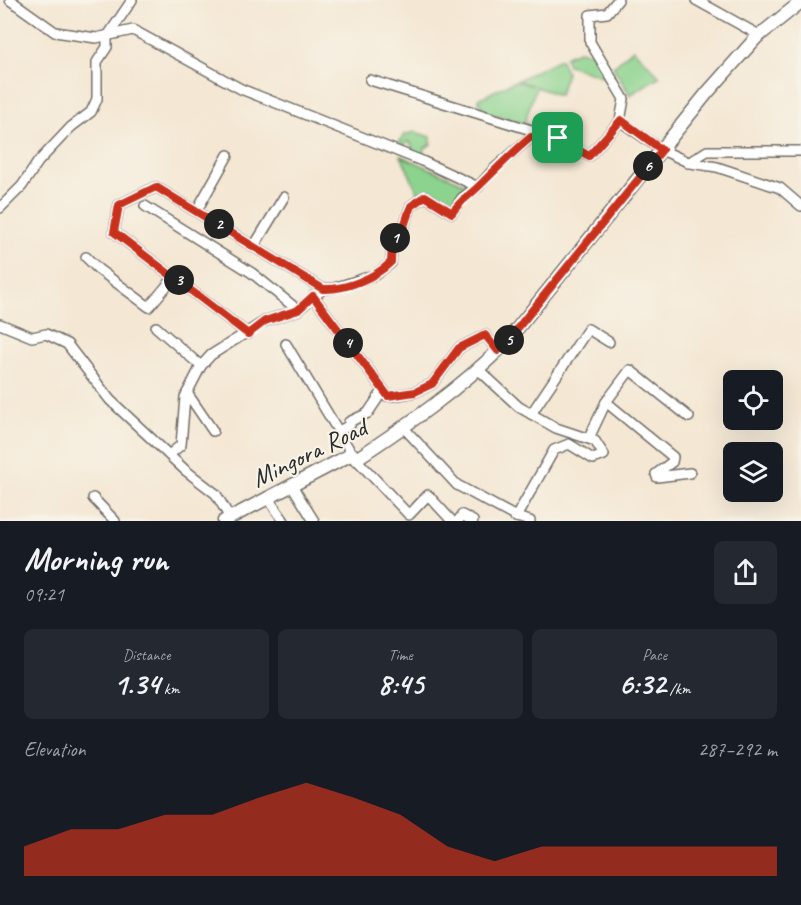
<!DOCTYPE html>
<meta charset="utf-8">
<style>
body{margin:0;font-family:Caveat,sans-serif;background:#242831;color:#f1f3f6;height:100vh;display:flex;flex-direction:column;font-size:22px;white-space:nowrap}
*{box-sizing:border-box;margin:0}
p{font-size:20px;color:#9ea1a6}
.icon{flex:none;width:33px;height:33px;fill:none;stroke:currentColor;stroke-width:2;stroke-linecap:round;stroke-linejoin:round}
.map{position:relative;height:521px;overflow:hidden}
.panel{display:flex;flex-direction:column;background:#171b24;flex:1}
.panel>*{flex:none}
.buttons{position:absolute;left:723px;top:370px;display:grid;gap:12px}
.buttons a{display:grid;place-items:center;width:60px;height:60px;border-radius:9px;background:#171b24;box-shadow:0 6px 24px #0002;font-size:30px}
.pin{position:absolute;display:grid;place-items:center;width:51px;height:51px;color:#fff;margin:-26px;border-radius:12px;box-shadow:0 3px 9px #0006}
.km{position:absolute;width:30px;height:30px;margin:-15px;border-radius:50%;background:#222;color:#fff;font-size:16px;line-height:30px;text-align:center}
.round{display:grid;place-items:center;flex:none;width:63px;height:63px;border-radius:9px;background:#242831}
.head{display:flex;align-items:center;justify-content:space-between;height:102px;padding:0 24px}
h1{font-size:33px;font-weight:700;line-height:45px}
.metrics{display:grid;grid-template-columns:repeat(3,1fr);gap:9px;height:102px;padding:6px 24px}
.metrics div{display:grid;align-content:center;border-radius:9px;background:#242831;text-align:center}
.metrics b{font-size:30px;font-weight:700}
.metrics small{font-size:16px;font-weight:400}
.metrics p{font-size:16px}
.chart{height:168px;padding:12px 24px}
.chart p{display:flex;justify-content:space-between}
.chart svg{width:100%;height:108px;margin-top:6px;fill:#c8321e;opacity:.7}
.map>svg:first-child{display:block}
</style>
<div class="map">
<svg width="801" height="521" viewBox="0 0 801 521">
<rect width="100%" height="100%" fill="#f7f3e8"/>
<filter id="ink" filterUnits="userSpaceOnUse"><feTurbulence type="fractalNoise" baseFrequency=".0167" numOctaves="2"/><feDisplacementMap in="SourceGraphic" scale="12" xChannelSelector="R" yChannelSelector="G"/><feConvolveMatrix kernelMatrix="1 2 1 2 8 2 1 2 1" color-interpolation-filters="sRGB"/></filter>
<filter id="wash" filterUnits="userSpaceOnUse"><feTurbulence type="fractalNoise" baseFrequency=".008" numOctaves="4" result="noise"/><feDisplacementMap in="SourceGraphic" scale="24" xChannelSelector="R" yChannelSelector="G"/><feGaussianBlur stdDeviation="1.35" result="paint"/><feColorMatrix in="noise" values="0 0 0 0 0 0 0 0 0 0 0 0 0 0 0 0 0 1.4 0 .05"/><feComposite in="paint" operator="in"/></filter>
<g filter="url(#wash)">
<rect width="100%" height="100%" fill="#f4e7d3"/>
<g fill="#8cd38e" stroke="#5c7f5c" stroke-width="1.5">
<polygon points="633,49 660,76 630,95 613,67"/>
<polygon points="578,51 592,53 607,78 568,65 565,57"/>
<polygon points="560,59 567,73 559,95 536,87 525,121 527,124 485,113 478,99 515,81 533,86 518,80"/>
<polygon points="415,132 431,137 431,144 424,149 423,157 412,152 412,145 408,141 403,147 399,143 404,135"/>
<polygon points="401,156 473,187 452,208 419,195"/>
</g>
</g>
<g filter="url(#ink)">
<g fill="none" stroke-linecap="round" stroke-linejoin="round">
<defs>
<g id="minor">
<polyline points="10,0 55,32 96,38 133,30 241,89 422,161 478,187 494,169 531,137 544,140 557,138 589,156 620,121 662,150 690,163 717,167 780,188 801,206"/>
<polyline points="618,0 607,13 590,15 590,42 624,99 620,121"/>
<polyline points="696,0 759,35"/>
<polyline points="370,80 557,138"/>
<polyline points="688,163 707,151 801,151"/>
<polyline points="145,206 252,273 298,310"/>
<polyline points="0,208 22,186 38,162 71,127 91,112 97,99 97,62 107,47 107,37 132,0"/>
<polyline points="197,210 228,155"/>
<polyline points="254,246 284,197"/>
<polyline points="86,257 98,269 149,307 175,276"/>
<polyline points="313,296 388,396"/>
<polyline points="0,324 32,337 46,334 67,344 110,400 185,470 216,494 230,518"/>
<polyline points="156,327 201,366"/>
<polyline points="248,334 114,232 119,205 156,187 323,289"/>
<polyline points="286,344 352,454"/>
<polyline points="479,370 519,407 556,428 595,441 604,455 593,459 569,444 554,450 516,517"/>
<polyline points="187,393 213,431"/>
<polyline points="606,402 630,370 689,417"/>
<polyline points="531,414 588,329 609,342"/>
<polyline points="404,428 457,485 516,517 530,521"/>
<polyline points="339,431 350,425 349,422 368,413 380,395 393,396 415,392 432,384 459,348 485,335 498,351"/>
<polyline points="589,438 606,402 673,457 672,462 656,474 657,477 690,473"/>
<polyline points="169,455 181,445 185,397 201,366 211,355 265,321 298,310 323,289 334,288 375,275 391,263 392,243 404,226 411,206 425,196 452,213 462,198 478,187"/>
<polyline points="356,459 409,515 428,495 452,521"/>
<polyline points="291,484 314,521"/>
<polyline points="267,497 284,521"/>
<polyline points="93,498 115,521"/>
<polyline points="458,521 462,515 473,521"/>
</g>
<path id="major" d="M224,521L352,454L356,459C409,424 459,389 504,345L707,93L756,38L801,2"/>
</defs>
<use href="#minor" stroke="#716d66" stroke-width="12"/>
<use href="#major" stroke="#716d66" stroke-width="15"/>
<use href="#minor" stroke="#fff" stroke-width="9"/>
<use href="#major" stroke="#fff" stroke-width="12"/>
</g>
</g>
<g fill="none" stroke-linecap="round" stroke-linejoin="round" filter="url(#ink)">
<defs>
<path id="route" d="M621,120L662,150L504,345L498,351L485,335L459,348L432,384L415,392L388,396L313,296L298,310L265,321L248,334L114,232L119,205L156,187L323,289C345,290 375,278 391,262L392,243L404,226L411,206L425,196L452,213C461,199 468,197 479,186C496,169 513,152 531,137L544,140L558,138L589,156Z"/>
</defs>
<use href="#route" stroke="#fff" stroke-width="12"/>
<use href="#route" stroke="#c8321e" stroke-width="8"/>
</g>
<g text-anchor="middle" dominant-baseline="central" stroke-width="4.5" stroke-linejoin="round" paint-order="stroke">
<g font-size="26" fill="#2b2b2b" stroke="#f7f3e8">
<text transform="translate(309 453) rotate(-26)">Mingora Road</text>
</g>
</g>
</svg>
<div class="buttons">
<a><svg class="icon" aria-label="locate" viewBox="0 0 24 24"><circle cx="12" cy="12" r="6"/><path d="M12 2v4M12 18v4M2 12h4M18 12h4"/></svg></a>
<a><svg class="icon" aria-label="layers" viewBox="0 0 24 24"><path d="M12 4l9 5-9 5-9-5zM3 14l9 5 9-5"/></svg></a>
</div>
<div class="pin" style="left:558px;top:138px;background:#1e9e55"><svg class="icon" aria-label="arrive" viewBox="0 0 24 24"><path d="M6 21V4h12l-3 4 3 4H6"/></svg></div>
<b class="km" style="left:395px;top:238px">1</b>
<b class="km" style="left:219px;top:224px">2</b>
<b class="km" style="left:179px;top:280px">3</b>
<b class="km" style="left:348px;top:343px">4</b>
<b class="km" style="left:509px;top:340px">5</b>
<b class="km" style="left:648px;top:166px">6</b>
</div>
<section class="panel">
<div class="head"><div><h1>Morning run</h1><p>09:21</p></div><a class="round"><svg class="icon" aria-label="share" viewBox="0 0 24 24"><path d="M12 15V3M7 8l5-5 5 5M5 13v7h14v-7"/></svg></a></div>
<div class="metrics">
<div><p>Distance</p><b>1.34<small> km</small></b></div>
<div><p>Time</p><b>8:45</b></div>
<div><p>Pace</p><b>6:32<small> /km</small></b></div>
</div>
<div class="chart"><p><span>Elevation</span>287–292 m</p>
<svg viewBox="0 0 160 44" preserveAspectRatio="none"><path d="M0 44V32L10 25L20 25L30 19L40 19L50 12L60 6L70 12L80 19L90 32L100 38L110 32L120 32L130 32L140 32L150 32L160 32V44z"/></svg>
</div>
</section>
